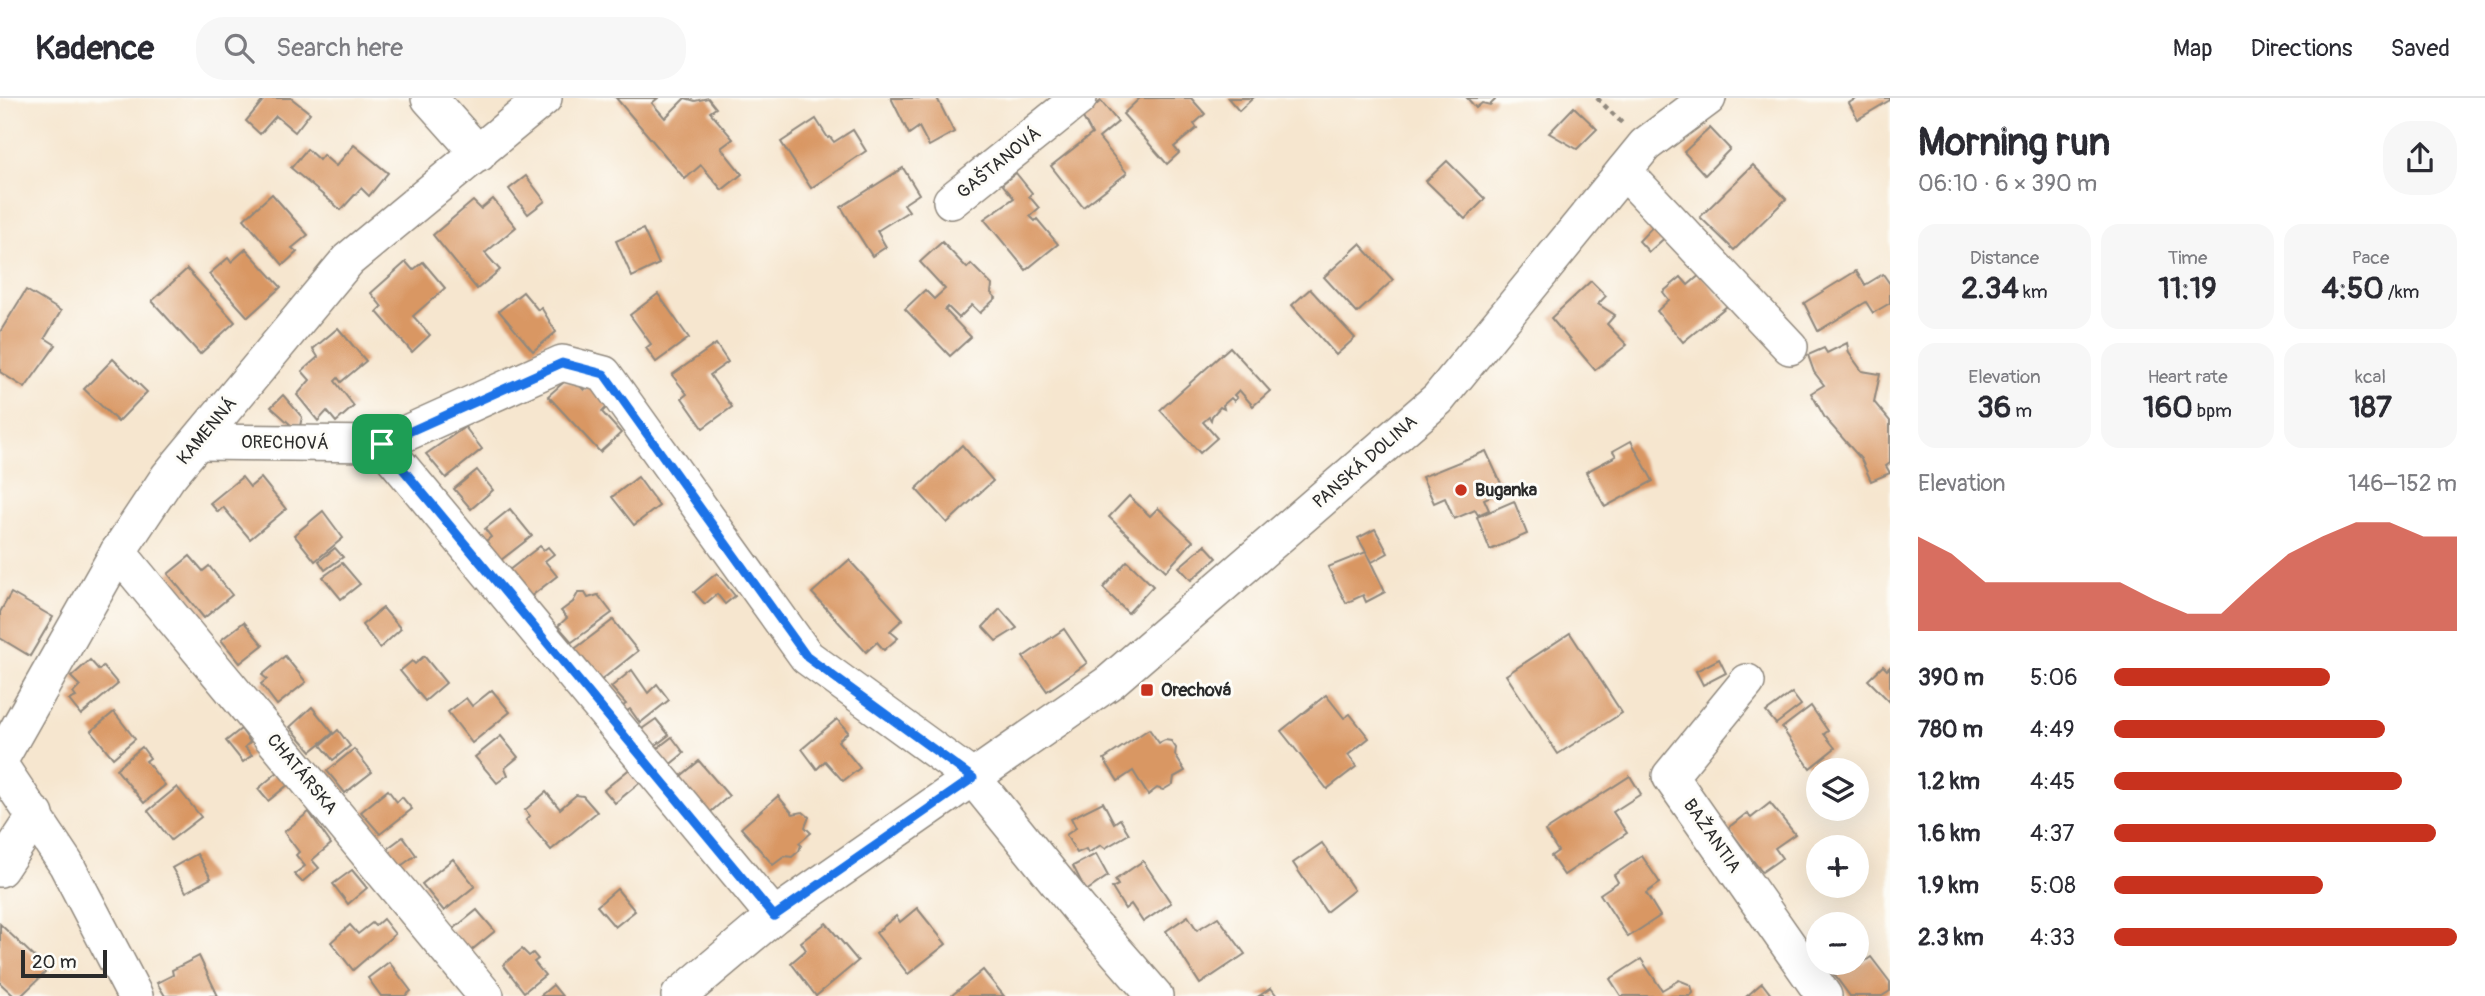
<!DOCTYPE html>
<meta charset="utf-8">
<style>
body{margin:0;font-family:Pangolin,sans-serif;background:#f7f7f7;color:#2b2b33;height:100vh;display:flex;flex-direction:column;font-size:26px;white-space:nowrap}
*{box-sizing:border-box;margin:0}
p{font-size:23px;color:#7c7c81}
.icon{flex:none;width:38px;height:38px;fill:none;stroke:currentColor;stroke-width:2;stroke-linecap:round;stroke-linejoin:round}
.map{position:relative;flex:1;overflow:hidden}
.sheet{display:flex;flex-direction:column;background:#fff;width:595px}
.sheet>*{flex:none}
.tools{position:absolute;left:1806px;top:660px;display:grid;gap:14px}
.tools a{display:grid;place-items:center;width:63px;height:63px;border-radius:50%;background:#fff;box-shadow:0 7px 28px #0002;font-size:35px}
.scale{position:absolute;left:21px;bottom:18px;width:86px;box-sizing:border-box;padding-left:7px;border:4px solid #2b2b2b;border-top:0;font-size:19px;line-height:24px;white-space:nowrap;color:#2b2b2b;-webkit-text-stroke:5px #fdfcf7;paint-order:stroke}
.pin{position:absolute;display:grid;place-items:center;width:60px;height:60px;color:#fff;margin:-30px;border-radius:14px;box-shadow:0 4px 10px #0006}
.round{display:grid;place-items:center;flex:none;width:74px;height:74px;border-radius:28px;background:#f7f7f7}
.overview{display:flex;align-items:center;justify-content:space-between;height:119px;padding:0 28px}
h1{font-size:38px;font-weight:700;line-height:52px}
.metrics{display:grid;grid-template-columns:repeat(3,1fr);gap:10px;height:119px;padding:7px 28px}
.metrics div{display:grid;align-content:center;border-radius:18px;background:#f7f7f7;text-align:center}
.metrics b{font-size:30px;font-weight:700}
.metrics small{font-size:19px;font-weight:400}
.metrics p{font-size:19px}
.chart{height:196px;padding:14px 28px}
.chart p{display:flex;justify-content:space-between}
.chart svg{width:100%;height:126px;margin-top:7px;fill:#c8321e;opacity:.7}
ul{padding:0 28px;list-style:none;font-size:23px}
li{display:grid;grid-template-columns:112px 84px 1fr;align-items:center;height:52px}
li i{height:18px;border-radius:9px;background:#c8321e}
header{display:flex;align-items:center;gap:42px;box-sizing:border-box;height:98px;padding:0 35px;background:#fff;border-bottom:2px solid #e1e1e2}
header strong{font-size:33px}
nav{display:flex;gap:38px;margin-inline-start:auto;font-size:24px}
.search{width:490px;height:63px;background:#f7f7f7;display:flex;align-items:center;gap:18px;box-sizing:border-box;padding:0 24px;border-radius:28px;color:#7c7c81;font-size:26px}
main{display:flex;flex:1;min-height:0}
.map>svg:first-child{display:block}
</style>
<header>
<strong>Kadence</strong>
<div class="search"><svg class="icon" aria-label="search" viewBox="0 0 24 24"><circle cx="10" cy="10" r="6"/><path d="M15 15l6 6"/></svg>Search here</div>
<nav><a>Map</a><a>Directions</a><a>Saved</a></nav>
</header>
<main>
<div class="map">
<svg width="1890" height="898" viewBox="0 0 1890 898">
<rect width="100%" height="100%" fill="#fdfcf7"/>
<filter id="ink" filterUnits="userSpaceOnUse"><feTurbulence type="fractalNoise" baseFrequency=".0143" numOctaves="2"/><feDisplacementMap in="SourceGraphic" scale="14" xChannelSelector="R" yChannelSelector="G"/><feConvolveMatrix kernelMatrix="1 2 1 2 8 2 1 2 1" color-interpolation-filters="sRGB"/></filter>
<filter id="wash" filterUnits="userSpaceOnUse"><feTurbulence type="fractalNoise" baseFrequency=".00686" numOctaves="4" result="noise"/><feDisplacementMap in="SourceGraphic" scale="28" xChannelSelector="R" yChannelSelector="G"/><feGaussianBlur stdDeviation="1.57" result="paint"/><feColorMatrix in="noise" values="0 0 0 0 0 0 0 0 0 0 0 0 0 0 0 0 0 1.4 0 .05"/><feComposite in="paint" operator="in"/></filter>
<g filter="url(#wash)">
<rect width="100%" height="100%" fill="#f6e6cf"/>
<g id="blocks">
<g fill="#d99764">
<polygon points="265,0 291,0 310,15 295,34 276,18 260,36 246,23"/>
<polygon points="616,0 658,0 652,5 665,20 685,0 695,3 708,0 716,10 710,14 733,41 721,50 742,76 722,92 701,67 685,81"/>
<polygon points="891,0 937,0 954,34 929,48 919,29 909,36"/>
<polygon points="1140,0 1191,0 1205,16 1194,26 1197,30 1174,49 1179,55 1167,66 1123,16"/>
<polygon points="1228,0 1253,0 1239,13"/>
<polygon points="1467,0 1495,0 1495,2 1490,7 1482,5 1476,10"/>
<polygon points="1857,0 1890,0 1890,2 1858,21 1849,5"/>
<polygon points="1101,3 1118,24 1099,40 1127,75 1083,109 1051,68 1092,36 1082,18"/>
<polygon points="1574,9 1597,31 1577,51 1549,35"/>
<polygon points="816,21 828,40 830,39 834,44 853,32 866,53 811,90 781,44"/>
<polygon points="1710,30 1730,51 1705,77 1684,54"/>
<polygon points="354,47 388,75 369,98 361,90 341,112 291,70 307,51 319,62 323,57 336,68"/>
<polygon points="1447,63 1485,101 1465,121 1426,83"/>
<polygon points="1753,67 1786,101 1734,152 1700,119"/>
<polygon points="903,70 919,96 904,106 909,113 877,133 886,149 872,158 841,109"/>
<polygon points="1016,75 1032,95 1029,98 1039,110 1030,118 1035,123 1037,121 1058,146 1026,172 984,121 1014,100 1002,86"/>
<polygon points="526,78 545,103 528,116 509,91"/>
<polygon points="272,96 308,137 292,150 297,154 283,167 244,121"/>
<polygon points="493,101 516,129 485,155 500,172 477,191 433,137 473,103 481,111"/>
<polygon points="1658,123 1670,135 1649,154 1639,143"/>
<polygon points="643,131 659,166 632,179 616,143"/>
<polygon points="942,144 967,170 971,166 992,187 991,195 996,200 980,215 972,207 959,220 948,209 945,212 971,239 950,258 905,211 925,192 934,201 945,191 920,164"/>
<polygon points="1360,146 1393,182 1357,215 1324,179"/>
<polygon points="246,151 281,189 248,219 209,176 228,160 231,164"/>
<polygon points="406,164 413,172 423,164 445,190 413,218 430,237 412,254 377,214 382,209 371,195"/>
<polygon points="187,171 235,224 200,256 152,203"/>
<polygon points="1856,173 1865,187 1883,176 1890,186 1890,205 1873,215 1866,204 1818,233 1804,205"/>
<polygon points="1701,176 1727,208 1683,244 1657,213 1669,202 1663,194 1681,179 1688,187"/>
<polygon points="1591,183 1606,198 1598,206 1615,217 1607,226 1627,247 1595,272 1551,220"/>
<polygon points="1310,191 1355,240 1336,257 1292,207"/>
<polygon points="26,192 61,213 45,240 56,247 25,290 0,274 0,234"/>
<polygon points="523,194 538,212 541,209 556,234 533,253 499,213"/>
<polygon points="658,196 689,240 656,264 646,250 651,246 630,217"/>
<polygon points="338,230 366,263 341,284 338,280 335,283 354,308 336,324 327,313 318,323 297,297 310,282 302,273 318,259 313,251"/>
<polygon points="1847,245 1849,255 1862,273 1880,276 1874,304 1890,323 1890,365 1886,368 1890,375 1871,383 1861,361 1825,320 1811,295 1824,287 1814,274 1808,257 1824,250 1827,255"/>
<polygon points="716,246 728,264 710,277 732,309 703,330 682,300 687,296 672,277"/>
<polygon points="1230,249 1270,293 1253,308 1239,292 1234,297 1237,300 1234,303 1231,300 1223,307 1224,311 1220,309 1212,318 1211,322 1209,319 1203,324 1217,340 1200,355 1160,312"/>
<polygon points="113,261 147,294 118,324 84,291"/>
<polygon points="575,283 584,292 590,286 609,307 602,314 621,335 600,354 548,298 564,284"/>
<polygon points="283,297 302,319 300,328 292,328 271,309"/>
<polygon points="465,329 482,351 446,380 426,356"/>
<polygon points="1631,343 1653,383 1605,409 1586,374 1616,358 1613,353"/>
<polygon points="962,347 993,383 947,425 916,391"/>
<polygon points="1486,353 1504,392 1484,401 1489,412 1478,417 1475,412 1454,421 1445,400 1434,405 1422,379"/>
<polygon points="477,372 493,392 471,411 454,391"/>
<polygon points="242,379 250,389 261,380 286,411 250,441 223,409 218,414 210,405"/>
<polygon points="638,379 659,408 634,427 612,399"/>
<polygon points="1129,398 1150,418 1158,410 1193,443 1166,473 1109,419"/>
<polygon points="1514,403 1527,436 1490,452 1477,419"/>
<polygon points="510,411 532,438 501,462 486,443 491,439 485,431"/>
<polygon points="323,413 343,440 315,463 294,437"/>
<polygon points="1375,431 1388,455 1372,464 1358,440"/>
<polygon points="1205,447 1217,460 1191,482 1179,469"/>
<polygon points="540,448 544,452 548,449 554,456 545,463 557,478 530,499 508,473"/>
<polygon points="335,450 343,459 325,472 319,463"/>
<polygon points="1366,454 1385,494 1366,504 1363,497 1346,505 1328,469"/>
<polygon points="190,458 203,473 209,468 232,497 204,520 168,476"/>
<polygon points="849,462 903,521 890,533 898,540 884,552 877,544 866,554 812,495"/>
<polygon points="1127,463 1153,488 1128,515 1103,490"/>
<polygon points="342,465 360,486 341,501 323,479"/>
<polygon points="717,475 735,498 725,506 717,496 705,506 694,494"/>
<polygon points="11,495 53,519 30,558 0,540 0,514"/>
<polygon points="578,495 585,495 588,500 598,497 612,515 572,544 558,528 567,520 561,513 573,504"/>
<polygon points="383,510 401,531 380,550 362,527"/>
<polygon points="1000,511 1017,530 996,543 983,529"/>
<polygon points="613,522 638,553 595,587 572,553"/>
<polygon points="244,524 263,547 240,565 221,542"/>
<polygon points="1064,531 1087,565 1047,593 1023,559"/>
<polygon points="1570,535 1622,615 1558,656 1506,577"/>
<polygon points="285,558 306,584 277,607 261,586 267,581 262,577"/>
<polygon points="424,558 446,585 425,603 400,573 412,563 415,566"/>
<polygon points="1719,561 1726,575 1703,587 1696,573"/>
<polygon points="90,562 99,572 103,568 118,586 81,617 69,602 76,599 73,595 80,588 71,579"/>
<polygon points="1883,568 1887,572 1890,569 1890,604 1868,582"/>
<polygon points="632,572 648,595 657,586 669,602 640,625 630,611 624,615 620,610 626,606 611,589"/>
<polygon points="492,592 510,614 472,645 448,614 466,600 472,608"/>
<polygon points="1792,595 1801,607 1776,626 1766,614"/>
<polygon points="1326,597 1344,620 1350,616 1369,640 1348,657 1357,668 1327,691 1281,633"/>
<polygon points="1811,608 1828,633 1824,636 1835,650 1810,670 1782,630"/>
<polygon points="312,609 333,635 311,653 290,629"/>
<polygon points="114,614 135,641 113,660 91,633"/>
<polygon points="656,621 669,637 652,650 639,633"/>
<polygon points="837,621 848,634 838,643 860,670 843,683 825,663 817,671 802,651"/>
<polygon points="241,631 250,644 245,649 252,657 243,664 226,643"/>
<polygon points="1149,631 1159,645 1165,642 1171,643 1176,650 1175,657 1185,673 1174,679 1173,686 1163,692 1157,690 1148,697 1133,673 1118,683 1104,661"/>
<polygon points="338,632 350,648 333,662 321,647"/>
<polygon points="501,638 518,659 505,670 508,677 497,685 475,659"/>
<polygon points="672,639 684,655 667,669 655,652"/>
<polygon points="142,649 150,660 146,663 165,687 144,705 116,671"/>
<polygon points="354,651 372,674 345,695 327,673"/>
<polygon points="699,663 729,698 706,718 676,682"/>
<polygon points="632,669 643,682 615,705 604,692"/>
<polygon points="279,673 289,686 268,703 258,691"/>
<polygon points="1630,678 1641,696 1613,714 1627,735 1564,777 1551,758 1558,753 1545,733"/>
<polygon points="177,689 201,719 171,742 148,713"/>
<polygon points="388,692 397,704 402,699 412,711 380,736 361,714"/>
<polygon points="546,694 560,711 576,697 583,698 597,714 551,752 526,722 530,718 525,712"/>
<polygon points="778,698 793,716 803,714 809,719 805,729 811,735 799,745 801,747 799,753 792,759 785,758 773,767 741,730"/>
<polygon points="1103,704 1114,725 1120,721 1129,736 1105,750 1101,747 1088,755 1086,751 1077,755 1066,737 1076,730 1071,720"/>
<polygon points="1770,705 1795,736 1775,750 1782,760 1762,774 1728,730 1747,715 1751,720"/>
<polygon points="309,714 331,746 312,762 319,770 302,784 294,776 305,768 296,757 299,754 284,734"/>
<polygon points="403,739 416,757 398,770 384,753"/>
<polygon points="1322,745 1354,792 1326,814 1293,765"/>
<polygon points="197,756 211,780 186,794 172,770"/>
<polygon points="1096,756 1108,778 1086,793 1073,768"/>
<polygon points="1642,758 1660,785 1646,795 1660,818 1628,839 1600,796 1618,784 1614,777"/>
<polygon points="453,761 475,788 444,813 422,786"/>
<polygon points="1143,763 1171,805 1143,824 1131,806 1125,811 1112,790 1118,787 1115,782"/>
<polygon points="352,772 367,790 348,806 333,786"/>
<polygon points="617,791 635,813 615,829 597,808"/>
<polygon points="917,810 946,846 908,876 876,835 896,818 900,824"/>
<polygon points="477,812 495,833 468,855 451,833"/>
<polygon points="1188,818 1197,832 1218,819 1245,856 1200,886 1166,833"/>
<polygon points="383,821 395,836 353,872 331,844 350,827 358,836 372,825 375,828"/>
<polygon points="826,825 858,863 816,898 791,865 806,852 801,844"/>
<polygon points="0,826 44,868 45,875 21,898 14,898 0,885"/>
<polygon points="522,851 529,858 533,855 538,861 534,864 545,877 524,894 503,867"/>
<polygon points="199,858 218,898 165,898 157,885 173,877 172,872"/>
<polygon points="1871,859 1890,884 1890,893 1882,898 1850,898 1827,867 1857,864 1857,861 1861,866"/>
<polygon points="1641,861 1662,892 1679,882 1691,887 1693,895 1690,898 1621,898 1610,881"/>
<polygon points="389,864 411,893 405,898 381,898 368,880"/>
<polygon points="983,872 1004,898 951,898"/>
<polygon points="1762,885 1772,898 1747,898"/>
<polygon points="553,887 562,898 540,898"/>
<polygon points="1271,890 1277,898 1259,898"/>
</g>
</g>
</g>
<g filter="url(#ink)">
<use href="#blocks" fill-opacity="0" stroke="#90887d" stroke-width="2"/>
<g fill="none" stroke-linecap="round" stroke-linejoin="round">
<defs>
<g id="minor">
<polyline points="429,0 479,56"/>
<polyline points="1624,73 1790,249"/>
<polyline points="951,103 1079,0"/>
<polyline points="200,344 382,346 562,265 604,276 807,559 973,680 1079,811 1155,898"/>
<polyline points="382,346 774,818"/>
<polyline points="118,454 486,898"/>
<polyline points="1747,584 1670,678 1824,898"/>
<polyline points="0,662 118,454 168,379 348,162 544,0"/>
<polyline points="0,667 66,766 135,898"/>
<polyline points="0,771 36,717"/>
<polyline points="679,898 774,818 1110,584 1438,301 1645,47 1708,0"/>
</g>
</defs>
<use href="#minor" stroke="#90887d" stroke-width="38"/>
<polyline stroke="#90887d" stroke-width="4.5" stroke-dasharray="5 5" stroke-linecap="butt" points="1597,0 1624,27"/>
<use href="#minor" stroke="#fff" stroke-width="35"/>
</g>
</g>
<g fill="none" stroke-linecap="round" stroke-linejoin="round" filter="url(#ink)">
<defs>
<polygon id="route" points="562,265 604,276 807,559 973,680 774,818 382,346"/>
</defs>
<use href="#route" stroke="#fff" stroke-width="14"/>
<use href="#route" stroke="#1a73e8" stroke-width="9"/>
</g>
<g fill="#c8321e" stroke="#fdfcf7" stroke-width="2.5">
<circle cx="1461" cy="392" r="7"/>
<rect x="1140" y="585" width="14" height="14" rx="3.5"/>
</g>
<g text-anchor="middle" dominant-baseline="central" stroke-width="6" stroke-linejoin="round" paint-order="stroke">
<g font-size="18" fill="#2b2b2b" stroke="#fdfcf7">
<text transform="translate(999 65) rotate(-39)">GAŠTANOVÁ</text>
<text transform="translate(207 333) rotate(-50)">KAMENNÁ</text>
<text transform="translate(285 345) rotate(1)">ORECHOVÁ</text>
<text transform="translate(1365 364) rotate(-41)">PANSKÁ DOLINA</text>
<text transform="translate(302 676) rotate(50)">CHATÁRSKA</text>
<text transform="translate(1712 738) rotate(55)">BAŽANTIA</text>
</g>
<g font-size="18" font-weight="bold" fill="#2b2b2b" stroke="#fdfcf7" text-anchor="start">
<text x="1475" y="392">Buganka</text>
<text x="1161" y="592">Orechová</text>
</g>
</g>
</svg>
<div class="tools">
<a><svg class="icon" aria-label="layers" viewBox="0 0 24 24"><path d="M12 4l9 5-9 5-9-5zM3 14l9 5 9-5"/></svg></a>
<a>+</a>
<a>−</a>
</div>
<div class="scale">20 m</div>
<div class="pin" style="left:382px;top:346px;background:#1e9e55"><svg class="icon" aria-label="arrive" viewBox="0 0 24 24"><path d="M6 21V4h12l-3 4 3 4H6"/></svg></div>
</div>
<section class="sheet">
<div class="overview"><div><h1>Morning run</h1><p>06:10 · 6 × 390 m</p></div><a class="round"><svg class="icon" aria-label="share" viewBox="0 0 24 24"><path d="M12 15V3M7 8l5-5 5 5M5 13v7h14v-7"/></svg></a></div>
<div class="metrics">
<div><p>Distance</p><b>2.34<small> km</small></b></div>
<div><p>Time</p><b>11:19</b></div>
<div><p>Pace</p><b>4:50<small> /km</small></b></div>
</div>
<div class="metrics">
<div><p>Elevation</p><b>36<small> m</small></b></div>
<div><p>Heart rate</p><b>160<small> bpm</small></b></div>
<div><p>kcal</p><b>187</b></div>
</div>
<div class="chart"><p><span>Elevation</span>146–152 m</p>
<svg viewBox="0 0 160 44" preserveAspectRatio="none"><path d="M0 44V11L10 17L20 27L30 27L40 27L50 27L60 27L70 33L80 38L90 38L100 27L110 17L120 11L130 6L140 6L150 11L160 11V44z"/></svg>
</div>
<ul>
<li><b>390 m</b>5:06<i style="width:63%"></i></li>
<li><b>780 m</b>4:49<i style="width:79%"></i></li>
<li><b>1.2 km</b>4:45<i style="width:84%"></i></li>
<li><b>1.6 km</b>4:37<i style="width:94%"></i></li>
<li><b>1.9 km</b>5:08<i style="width:61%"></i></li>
<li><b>2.3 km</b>4:33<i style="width:100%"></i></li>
</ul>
</section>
</main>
